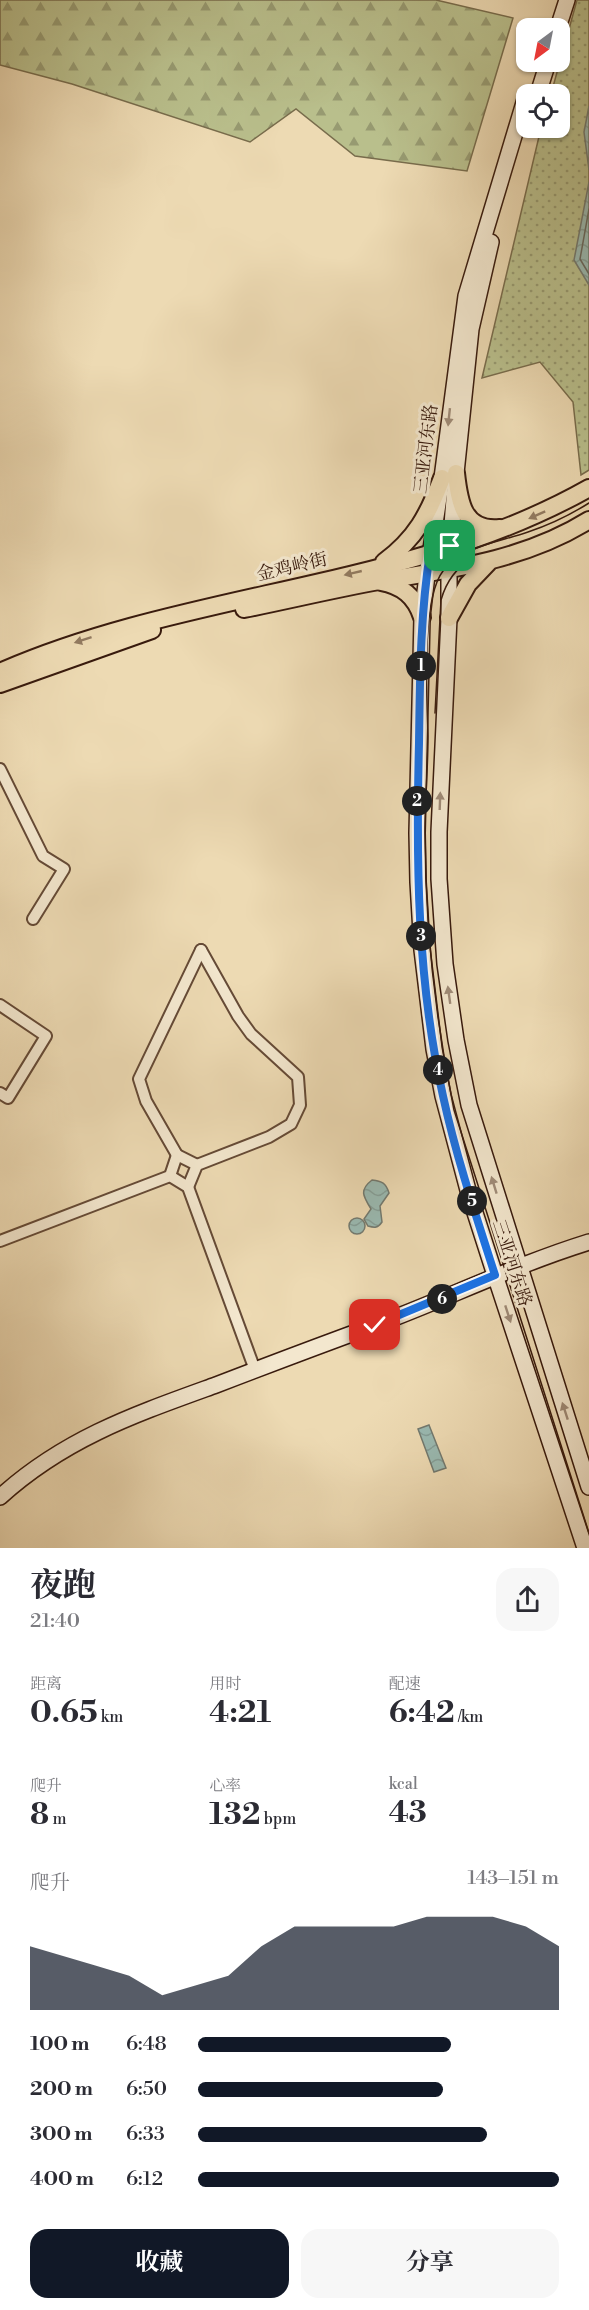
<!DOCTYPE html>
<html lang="zh">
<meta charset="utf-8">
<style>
body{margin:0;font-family:"Libre Bodoni","Noto Serif SC",serif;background:#f7f7f7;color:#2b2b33;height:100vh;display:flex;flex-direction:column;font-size:22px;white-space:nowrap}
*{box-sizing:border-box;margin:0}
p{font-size:20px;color:#7c7c81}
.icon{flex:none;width:33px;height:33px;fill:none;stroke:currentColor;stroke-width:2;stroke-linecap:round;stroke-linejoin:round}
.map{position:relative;height:1548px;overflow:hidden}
.drawer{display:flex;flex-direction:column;background:#fff;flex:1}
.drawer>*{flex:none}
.needle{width:39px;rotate:212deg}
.controls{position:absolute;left:516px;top:18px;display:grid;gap:12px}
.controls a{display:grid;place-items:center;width:54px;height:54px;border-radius:12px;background:#fff;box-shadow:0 2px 4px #0004;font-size:30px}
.pin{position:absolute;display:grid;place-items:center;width:51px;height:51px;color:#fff;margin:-26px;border-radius:12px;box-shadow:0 3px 9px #0006}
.km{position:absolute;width:30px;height:30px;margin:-15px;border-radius:50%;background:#222;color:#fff;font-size:16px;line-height:30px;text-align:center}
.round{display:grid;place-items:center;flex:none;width:63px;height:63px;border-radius:18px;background:#f7f7f7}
.summary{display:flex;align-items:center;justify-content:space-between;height:102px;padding:0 30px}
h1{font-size:33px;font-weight:700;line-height:45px}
.stats{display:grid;grid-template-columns:repeat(3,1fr);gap:9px;height:102px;padding:6px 30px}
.stats div{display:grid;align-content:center}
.stats b{font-size:30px;font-weight:700}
.stats small{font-size:16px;font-weight:400}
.stats p{font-size:16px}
.chart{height:168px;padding:12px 30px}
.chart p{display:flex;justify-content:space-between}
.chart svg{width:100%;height:108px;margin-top:6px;fill:#111827;opacity:.7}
.primary-button{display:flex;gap:12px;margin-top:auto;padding:12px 30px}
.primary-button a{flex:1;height:69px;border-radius:18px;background:#111827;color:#fff;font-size:24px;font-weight:700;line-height:69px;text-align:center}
.primary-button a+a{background:#f7f7f7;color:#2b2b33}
ul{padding:0 30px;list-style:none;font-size:20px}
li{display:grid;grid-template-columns:96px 72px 1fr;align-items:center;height:45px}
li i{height:15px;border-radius:8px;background:#111827}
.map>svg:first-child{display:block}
</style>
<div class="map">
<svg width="589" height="1548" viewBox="0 0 589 1548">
<defs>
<pattern id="green-dots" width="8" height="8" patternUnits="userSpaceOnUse" patternTransform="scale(1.5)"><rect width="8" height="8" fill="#b9bf8c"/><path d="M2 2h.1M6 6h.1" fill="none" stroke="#979a71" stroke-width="1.8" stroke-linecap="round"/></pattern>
<pattern id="forest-firs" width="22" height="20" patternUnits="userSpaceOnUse" patternTransform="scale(1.5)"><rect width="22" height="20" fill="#b9bf8c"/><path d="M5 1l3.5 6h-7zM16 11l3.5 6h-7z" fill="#979a71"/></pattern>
<pattern id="water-waves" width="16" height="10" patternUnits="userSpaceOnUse" patternTransform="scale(1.5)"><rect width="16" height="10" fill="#9abab2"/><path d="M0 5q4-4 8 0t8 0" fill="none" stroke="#859f98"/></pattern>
</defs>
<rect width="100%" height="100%" fill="#eddab3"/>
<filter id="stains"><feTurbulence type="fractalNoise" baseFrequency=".00333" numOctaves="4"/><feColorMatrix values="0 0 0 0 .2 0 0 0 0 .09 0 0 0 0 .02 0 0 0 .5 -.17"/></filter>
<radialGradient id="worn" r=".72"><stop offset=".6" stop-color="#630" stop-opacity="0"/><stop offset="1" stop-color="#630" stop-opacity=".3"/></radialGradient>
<polygon fill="url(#green-dots)" stroke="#786c4c" stroke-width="1.5" points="577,0 589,0 589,470 581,475 573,402 540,362 482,378 541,128 560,128 560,94 551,94"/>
<polygon fill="url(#forest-firs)" stroke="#786c4c" stroke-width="1.5" points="0,0 436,0 513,18 467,171 355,156 296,109 250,142 72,84 0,65"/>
<g fill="url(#water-waves)" stroke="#737a70" stroke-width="1.5">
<polygon points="589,106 589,170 584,132"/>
<polygon points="589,182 589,285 574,260"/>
<path d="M372,1180C382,1181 386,1183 389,1193L380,1206L382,1222C378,1228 375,1228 368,1226L364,1219L371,1209C363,1196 359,1190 372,1180Z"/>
<circle cx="357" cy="1226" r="8"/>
<polygon points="429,1425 446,1468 434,1472 418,1429"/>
</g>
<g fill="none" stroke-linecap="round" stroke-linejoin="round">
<polyline stroke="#696a60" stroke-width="1.5" points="589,209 580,259 589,274"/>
<defs>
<g id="street">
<polyline points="0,769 43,856 64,869 33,919"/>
<polyline points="0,1005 46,1036 8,1098 0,1093"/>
<polyline points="177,1155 146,1101 139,1079 201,950"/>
<polyline points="170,1176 177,1155 197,1165"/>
<polyline points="188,1187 197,1165 269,1137 291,1124 300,1105 298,1077 251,1034 238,1016 201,950"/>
<polyline points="0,1241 170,1176 188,1187 255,1370"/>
</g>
<g id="secondary">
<polyline points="558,28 567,0"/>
<polyline points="538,94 548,62"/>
<polyline points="526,96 466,296 442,478 427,575 422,617 417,833 418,882 422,950 434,1049 443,1096 469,1194 495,1275 585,1548"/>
<polyline points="491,242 471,329 456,473 449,564 449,618 439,832 439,879 445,964 456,1040 469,1105 589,1487"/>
<path d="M0,1497C65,1438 136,1414 216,1385C268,1365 321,1345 373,1326C446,1299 515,1265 589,1242"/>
</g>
<g id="primary">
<path d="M456,473C459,501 463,532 500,528"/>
<path d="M384,562C416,538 428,515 442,478"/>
<path d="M381,582C402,586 415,596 422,617"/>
<path d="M244,609C289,600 334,589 379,581C453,569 525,560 589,520"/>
<polyline points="449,618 468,584 488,563"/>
<path d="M0,672C189,589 409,590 589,488"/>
<polyline points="0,684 152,630"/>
</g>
</defs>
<use href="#street" stroke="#654a36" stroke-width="14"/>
<use href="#secondary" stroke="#381a0d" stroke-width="18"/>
<use href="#primary" stroke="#381a0d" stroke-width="20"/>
<use href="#street" stroke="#f3e7ce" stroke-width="10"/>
<use href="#secondary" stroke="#f3e7ce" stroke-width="15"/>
<use href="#primary" stroke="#eddab3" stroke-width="16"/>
<g stroke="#381a0d" stroke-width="1.5">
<path d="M589,503C570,515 549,525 528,532C500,542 462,546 443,571C421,599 427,698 428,736C428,768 425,799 425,831C425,925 435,1018 454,1110L589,1533"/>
<path d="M435,713L441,600C446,582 457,567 473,558"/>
</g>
</g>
<defs><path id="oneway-solid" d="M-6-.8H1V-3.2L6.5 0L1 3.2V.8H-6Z" transform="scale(1.5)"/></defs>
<g fill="#9f8b77">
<use href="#oneway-solid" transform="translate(449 417) rotate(96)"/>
<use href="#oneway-solid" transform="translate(440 801) rotate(-88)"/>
<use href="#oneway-solid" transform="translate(449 995) rotate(-98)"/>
<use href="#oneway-solid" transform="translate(494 1185) rotate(-107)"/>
<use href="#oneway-solid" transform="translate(508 1314) rotate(72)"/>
<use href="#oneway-solid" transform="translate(565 1411) rotate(-108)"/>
</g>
<g fill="#927a60">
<use href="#oneway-solid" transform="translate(537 515) rotate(156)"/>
<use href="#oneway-solid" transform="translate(353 573) rotate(167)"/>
<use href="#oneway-solid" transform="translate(83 640) rotate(162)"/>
</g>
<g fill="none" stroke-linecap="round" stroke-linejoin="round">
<defs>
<path id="route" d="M375,1325L495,1275C476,1216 456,1156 443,1096C417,980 416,861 419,743C420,679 420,616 430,553L450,546"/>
</defs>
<use href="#route" stroke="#fff" stroke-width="12"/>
<use href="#route" stroke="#1a73e8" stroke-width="8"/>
</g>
<g text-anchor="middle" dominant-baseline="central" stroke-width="6" stroke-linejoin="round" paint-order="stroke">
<g font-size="18" fill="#381a0d" stroke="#f3e7ce">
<text transform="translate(426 449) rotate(-83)">三亚河东路</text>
<text transform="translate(292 567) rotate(-13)">金鸡岭街</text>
<text transform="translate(512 1263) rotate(72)">三亚河东路</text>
</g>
</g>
<rect width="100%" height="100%" filter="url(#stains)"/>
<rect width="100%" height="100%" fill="url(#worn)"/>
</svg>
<div class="controls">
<a><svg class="needle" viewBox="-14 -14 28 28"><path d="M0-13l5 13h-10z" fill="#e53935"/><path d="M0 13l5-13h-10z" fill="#7c7c81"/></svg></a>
<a><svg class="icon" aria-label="locate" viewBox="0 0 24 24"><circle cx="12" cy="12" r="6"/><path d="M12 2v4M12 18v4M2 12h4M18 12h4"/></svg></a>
</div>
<div class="pin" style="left:450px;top:546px;background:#1e9e55"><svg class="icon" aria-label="arrive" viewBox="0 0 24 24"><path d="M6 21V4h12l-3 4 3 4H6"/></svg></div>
<div class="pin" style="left:375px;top:1325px;background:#d93025"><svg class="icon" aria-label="check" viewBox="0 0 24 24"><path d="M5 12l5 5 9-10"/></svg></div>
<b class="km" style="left:421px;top:666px">1</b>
<b class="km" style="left:417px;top:801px">2</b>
<b class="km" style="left:421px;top:936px">3</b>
<b class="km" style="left:438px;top:1070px">4</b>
<b class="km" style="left:472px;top:1201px">5</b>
<b class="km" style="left:442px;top:1299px">6</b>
</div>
<section class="drawer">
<div class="summary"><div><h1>夜跑</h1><p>21:40</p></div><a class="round"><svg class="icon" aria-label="share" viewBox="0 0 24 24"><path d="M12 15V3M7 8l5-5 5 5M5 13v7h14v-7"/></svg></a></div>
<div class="stats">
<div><p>距离</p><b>0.65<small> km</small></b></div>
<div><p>用时</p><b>4:21</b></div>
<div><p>配速</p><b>6:42<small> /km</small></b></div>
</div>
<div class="stats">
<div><p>爬升</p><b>8<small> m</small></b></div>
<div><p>心率</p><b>132<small> bpm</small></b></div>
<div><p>kcal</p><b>43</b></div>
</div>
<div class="chart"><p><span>爬升</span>143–151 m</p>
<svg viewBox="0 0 160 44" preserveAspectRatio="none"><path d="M0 44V18L10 22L20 26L30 30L40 38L50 34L60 30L70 18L80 10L90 10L100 10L110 10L120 6L130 6L140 6L150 10L160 18V44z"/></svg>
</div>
<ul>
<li><b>100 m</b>6:48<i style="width:70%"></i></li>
<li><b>200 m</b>6:50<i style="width:68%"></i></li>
<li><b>300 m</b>6:33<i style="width:80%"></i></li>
<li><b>400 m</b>6:12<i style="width:100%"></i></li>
</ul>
<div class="primary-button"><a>收藏</a><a>分享</a></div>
</section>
